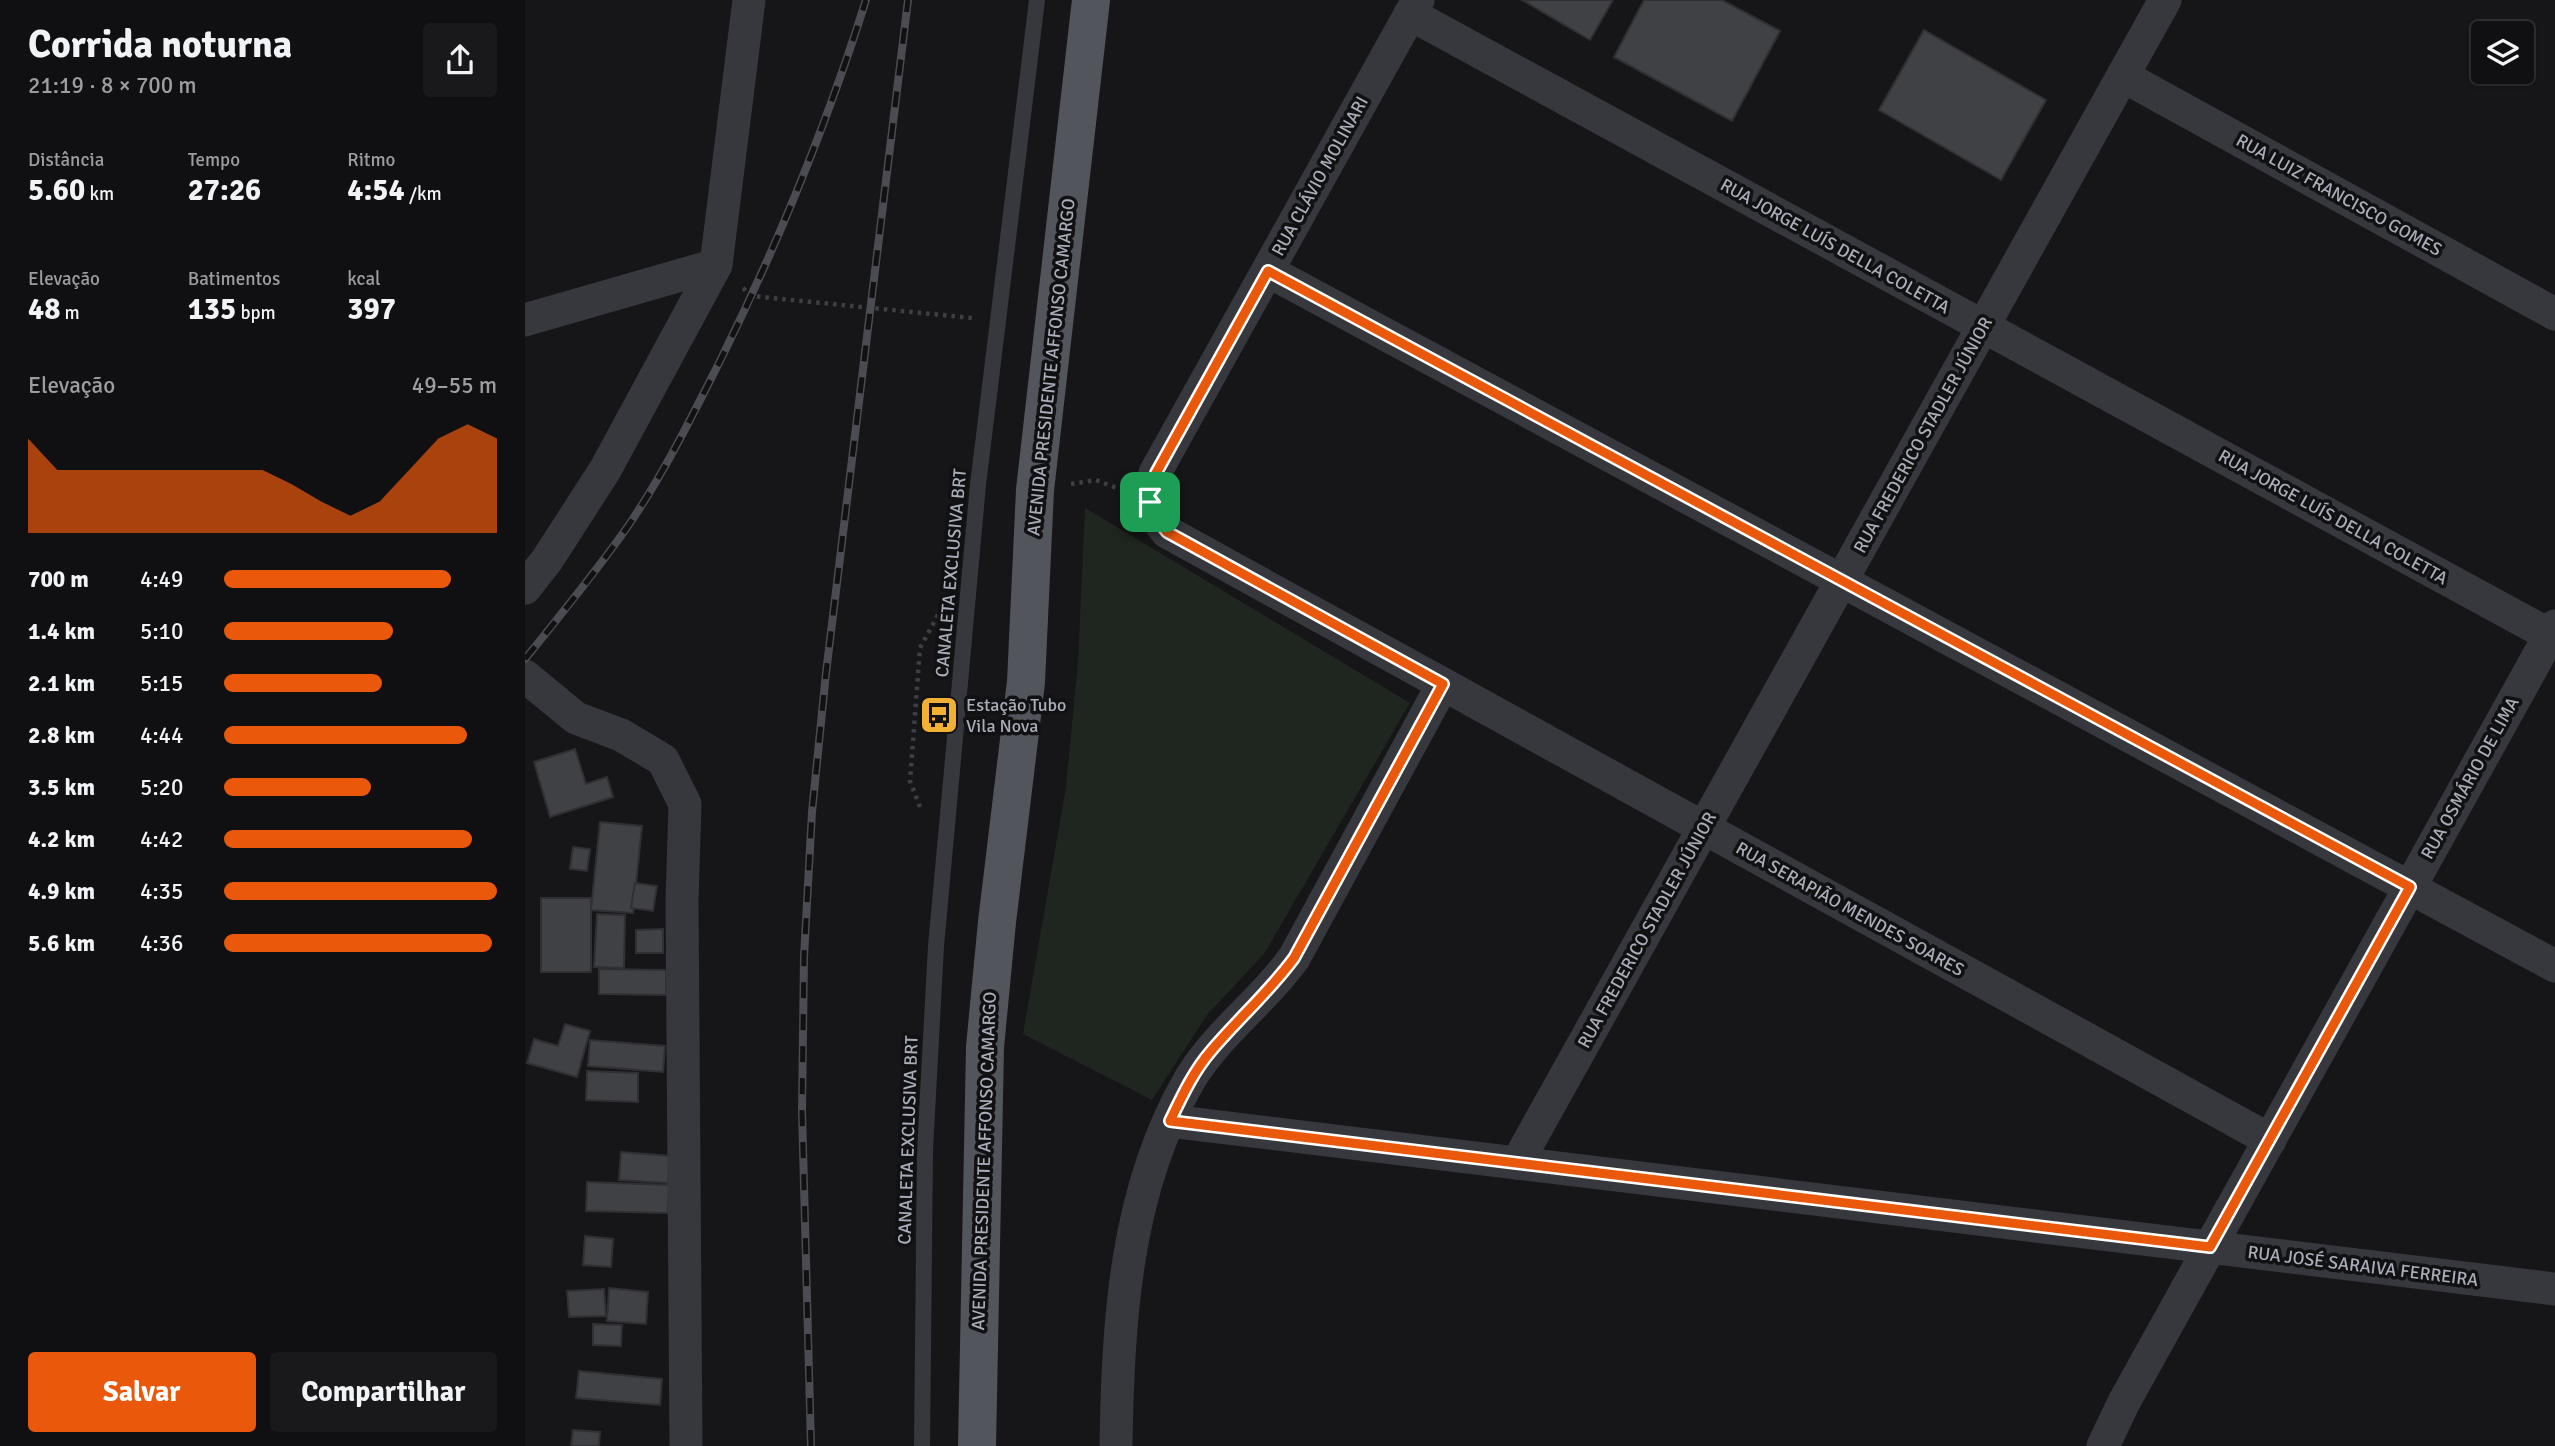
<!DOCTYPE html>
<html lang="pt">
<meta charset="utf-8">
<style>
body{margin:0;font-family:Signika,sans-serif;background:#19191b;color:#f1f3f6;height:100vh;display:flex;flex-direction:column;font-size:26px;white-space:nowrap}
*{box-sizing:border-box;margin:0}
p{font-size:23px;color:#9c9d9f}
.icon{flex:none;width:38px;height:38px;fill:none;stroke:currentColor;stroke-width:2;stroke-linecap:round;stroke-linejoin:round}
.map{position:relative;flex:1;overflow:hidden}
.drawer{display:flex;flex-direction:column;background:#101012;width:525px}
.drawer>*{flex:none}
.controls{position:absolute;left:1946px;top:21px;display:grid;gap:14px}
.controls a{display:grid;place-items:center;width:63px;height:63px;border-radius:7px;background:#101012;box-shadow:0 2px 5px #0004,0 0 0 2px #303032;font-size:35px}
.pin{position:absolute;display:grid;place-items:center;width:60px;height:60px;color:#fff;margin:-30px;border-radius:14px;box-shadow:0 4px 10px #0006}
.round{display:grid;place-items:center;flex:none;width:74px;height:74px;border-radius:7px;background:#19191b}
.headline{display:flex;align-items:center;justify-content:space-between;height:119px;padding:0 28px}
h1{font-size:38px;font-weight:700;line-height:52px}
.stats{display:grid;grid-template-columns:repeat(3,1fr);gap:10px;height:119px;padding:7px 28px}
.stats div{display:grid;align-content:center}
.stats b{font-size:30px;font-weight:700}
.stats small{font-size:19px;font-weight:400}
.stats p{font-size:19px}
.chart{height:196px;padding:14px 28px}
.chart p{display:flex;justify-content:space-between}
.chart svg{width:100%;height:126px;margin-top:7px;fill:#ea580c;opacity:.7}
.button{display:flex;gap:14px;margin-top:auto;padding:14px 28px}
.button a{flex:1;height:80px;border-radius:7px;background:#ea580c;color:#fff;font-size:28px;font-weight:700;line-height:80px;text-align:center}
.button a+a{background:#19191b;color:#f1f3f6}
ul{padding:0 28px;list-style:none;font-size:23px}
li{display:grid;grid-template-columns:112px 84px 1fr;align-items:center;height:52px}
li i{height:18px;border-radius:9px;background:#ea580c}
main{display:flex;flex:1;min-height:0}
.map>svg:first-child{display:block}
</style>
<main>
<section class="drawer">
<div class="headline"><div><h1>Corrida noturna</h1><p>21:19 · 8 × 700 m</p></div><a class="round"><svg class="icon" aria-label="share" viewBox="0 0 24 24"><path d="M12 15V3M7 8l5-5 5 5M5 13v7h14v-7"/></svg></a></div>
<div class="stats">
<div><p>Distância</p><b>5.60<small> km</small></b></div>
<div><p>Tempo</p><b>27:26</b></div>
<div><p>Ritmo</p><b>4:54<small> /km</small></b></div>
</div>
<div class="stats">
<div><p>Elevação</p><b>48<small> m</small></b></div>
<div><p>Batimentos</p><b>135<small> bpm</small></b></div>
<div><p>kcal</p><b>397</b></div>
</div>
<div class="chart"><p><span>Elevação</span>49–55 m</p>
<svg viewBox="0 0 160 44" preserveAspectRatio="none"><path d="M0 44V11L10 22L20 22L30 22L40 22L50 22L60 22L70 22L80 22L90 27L100 33L110 38L120 33L130 22L140 11L150 6L160 11V44z"/></svg>
</div>
<ul>
<li><b>700 m</b>4:49<i style="width:83%"></i></li>
<li><b>1.4 km</b>5:10<i style="width:62%"></i></li>
<li><b>2.1 km</b>5:15<i style="width:58%"></i></li>
<li><b>2.8 km</b>4:44<i style="width:89%"></i></li>
<li><b>3.5 km</b>5:20<i style="width:54%"></i></li>
<li><b>4.2 km</b>4:42<i style="width:91%"></i></li>
<li><b>4.9 km</b>4:35<i style="width:100%"></i></li>
<li><b>5.6 km</b>4:36<i style="width:98%"></i></li>
</ul>
<div class="button"><a>Salvar</a><a>Compartilhar</a></div>
</section>
<div class="map">
<svg width="2030" height="1446" viewBox="0 0 2030 1446">
<rect width="100%" height="100%" fill="#161618"/>
<polygon fill="#1e261f" points="560,508 885,703 739,954 682,1015 627,1100 498,1034 541,787 553,661"/>
<g fill="#404145" stroke="#303034" stroke-width="2">
<polygon points="997,0 1088,0 1065,40"/>
<polygon points="1119,0 1197,0 1255,31 1207,121 1089,57"/>
<polygon points="1399,30 1521,100 1476,180 1354,110"/>
<polygon points="50,749 61,784 82,777 88,797 25,817 9,762"/>
<polygon points="75,822 117,826 108,913 66,910"/>
<polygon points="48,847 65,849 62,871 45,869"/>
<polygon points="110,883 132,886 128,911 106,908"/>
<rect x="16" y="898" width="50" height="74"/>
<polygon points="72,914 100,915 99,968 69,967"/>
<polygon points="138,929 138,953 111,953 111,930"/>
<polygon points="74,969 141,970 141,995 74,994"/>
<polygon points="40,1024 65,1031 52,1077 2,1063 9,1039 33,1046"/>
<polygon points="65,1040 140,1046 138,1072 63,1066"/>
<polygon points="62,1071 113,1073 113,1102 61,1100"/>
<polygon points="96,1152 145,1156 143,1183 94,1180"/>
<polygon points="62,1182 144,1185 143,1213 61,1211"/>
<polygon points="60,1236 88,1239 86,1267 58,1265"/>
<polygon points="84,1288 123,1292 121,1324 82,1321"/>
<polygon points="79,1289 81,1316 44,1317 42,1291"/>
<polygon points="68,1324 97,1325 96,1346 68,1345"/>
<polygon points="54,1371 137,1379 135,1405 51,1398"/>
<polygon points="48,1430 75,1432 74,1446 46,1446"/>
</g>
<g fill="none" stroke-linecap="round" stroke-linejoin="round">
<g stroke="#3d3f44" stroke-width="4.5" stroke-dasharray="3.5 5" stroke-linecap="butt">
<polyline points="218,288 227,296 447,318"/>
<polyline points="546,484 571,480 592,488"/>
<polyline points="395,807 385,781 395,648 414,613"/>
</g>
<polyline stroke="#37383d" stroke-width="16" points="397,1446 400,1150 411,946 453,485 512,0"/>
<g stroke="#37383d" stroke-width="33">
<path d="M893,0L630,473C623,499 624,511 642,532L1745,1140"/>
<polyline points="885,14 2030,638"/>
<polyline points="1598,76 2030,314"/>
<polyline points="743,271 2030,966"/>
<polyline points="0,320 191,265"/>
<polyline points="0,588 22,560 80,470 191,265 224,0"/>
<polyline points="0,676 51,718 96,735 138,760 160,804 157,900 161,1446"/>
<polyline points="645,1121 2030,1289"/>
<polyline points="992,1163 1640,0"/>
<path d="M591,1446C593,1322 600,1190 665,1079C692,1034 738,1001 769,958L918,684"/>
<polyline points="1578,1446 1599,1402 2030,626"/>
</g>
<polyline stroke="#53555c" stroke-width="38" points="452,1446 460,1047 472,922 501,682 510,490 566,0"/>
<defs>
<g id="rail">
<path d="M0,659C35,616 69,574 101,529C137,477 165,420 194,363C252,246 302,124 341,0"/>
<polyline points="286,1446 277,1111 279,957 287,812 301,673 383,0"/>
</g>
</defs>
<use href="#rail" stroke="#4a4c52" stroke-width="8"/>
<use href="#rail" stroke="#111113" stroke-width="5" stroke-dasharray="16" stroke-linecap="butt"/>
</g>
<g fill="none" stroke-linecap="round" stroke-linejoin="round">
<defs>
<path id="route" d="M743,271L1885,887L1685,1247L645,1121C657,1096 668,1072 686,1051C713,1019 744,992 769,958L918,684L642,532C624,511 623,499 631,473Z"/>
</defs>
<use href="#route" stroke="#fff" stroke-width="14"/>
<use href="#route" stroke="#ea580c" stroke-width="9"/>
</g>
<defs>
<symbol id="bus-square" viewBox="-11 -11 22 22"><rect x="-9" y="-9" width="18" height="18" rx="4" fill="#f2b134" stroke="#111113"/><path d="M-5-6H5V4H4V6H2V4H-2V6H-4V4H-5ZM-3.5-4V0h7V-4ZM-3.5 1.2v1.5H-2V1.2ZM2 1.2v1.5H3.5V1.2Z" fill="#111"/></symbol>
</defs>
<g fill-rule="evenodd">
<use href="#bus-square" x="392" y="693" width="44" height="44"/>
</g>
<g text-anchor="middle" dominant-baseline="central" stroke-width="7" stroke-linejoin="round" paint-order="stroke">
<g font-size="18" fill="#a8adb8" stroke="#111113">
<text transform="translate(795 176) rotate(-61)">RUA CLÁVIO MOLINARI</text>
<text transform="translate(1814 195) rotate(29)">RUA LUIZ FRANCISCO GOMES</text>
<text transform="translate(1310 246) rotate(29)">RUA JORGE LUÍS DELLA COLETTA</text>
<text transform="translate(526 367) rotate(-84)">AVENIDA PRESIDENTE AFFONSO CAMARGO</text>
<text transform="translate(1398 435) rotate(-61)">RUA FREDERICO STADLER JÚNIOR</text>
<text transform="translate(1808 517) rotate(29)">RUA JORGE LUÍS DELLA COLETTA</text>
<text transform="translate(426 573) rotate(-85)">CANALETA EXCLUSIVA BRT</text>
<text transform="translate(1945 778) rotate(-61)">RUA OSMÁRIO DE LIMA</text>
<text transform="translate(1325 909) rotate(29)">RUA SERAPIÃO MENDES SOARES</text>
<text transform="translate(1122 930) rotate(-61)">RUA FREDERICO STADLER JÚNIOR</text>
<text transform="translate(383 1140) rotate(-88)">CANALETA EXCLUSIVA BRT</text>
<text transform="translate(459 1161) rotate(-88)">AVENIDA PRESIDENTE AFFONSO CAMARGO</text>
<text transform="translate(1838 1266) rotate(7)">RUA JOSÉ SARAIVA FERREIRA</text>
</g>
<g font-size="18" fill="#a8adb8" stroke="#111113" text-anchor="start">
<text x="441" y="705">Estação Tubo<tspan x="441" dy="21">Vila Nova</tspan></text>
</g>
</g>
</svg>
<div class="controls">
<a><svg class="icon" aria-label="layers" viewBox="0 0 24 24"><path d="M12 4l9 5-9 5-9-5zM3 14l9 5 9-5"/></svg></a>
</div>
<div class="pin" style="left:625px;top:502px;background:#1e9e55"><svg class="icon" aria-label="arrive" viewBox="0 0 24 24"><path d="M6 21V4h12l-3 4 3 4H6"/></svg></div>
</div>
</main>
